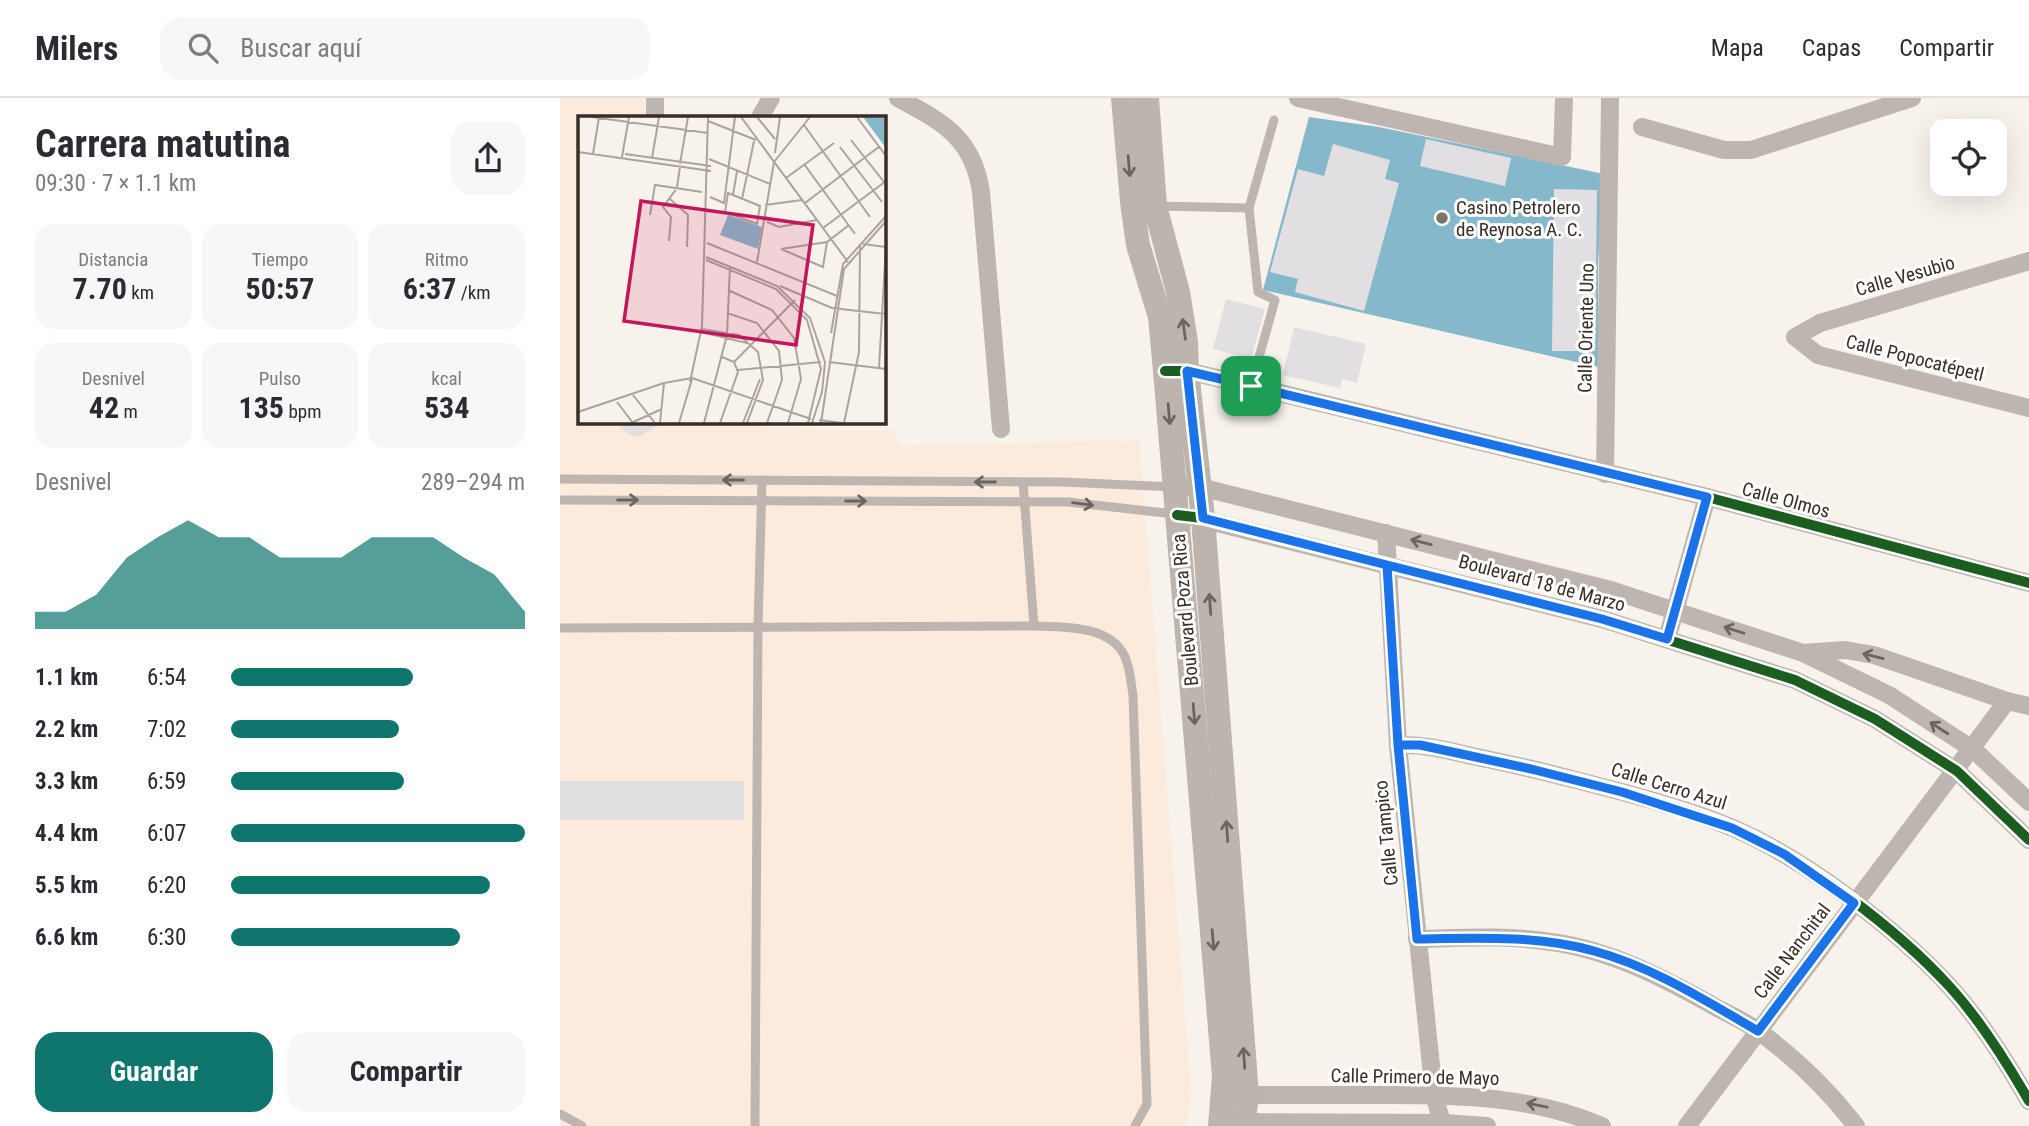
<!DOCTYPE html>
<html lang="es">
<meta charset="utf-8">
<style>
body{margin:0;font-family:"Roboto Condensed",sans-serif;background:#f7f7f7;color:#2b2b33;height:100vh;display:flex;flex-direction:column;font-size:26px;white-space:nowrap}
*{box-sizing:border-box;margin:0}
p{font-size:23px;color:#7c7c81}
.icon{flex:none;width:38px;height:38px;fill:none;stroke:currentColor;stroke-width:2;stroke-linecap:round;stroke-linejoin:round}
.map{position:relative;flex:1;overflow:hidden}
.sheet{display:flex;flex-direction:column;background:#fff;width:560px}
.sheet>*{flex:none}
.tools{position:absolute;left:1370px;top:21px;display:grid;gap:14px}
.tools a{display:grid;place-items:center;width:77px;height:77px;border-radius:14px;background:#fff;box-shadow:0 7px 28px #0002;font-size:35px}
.pin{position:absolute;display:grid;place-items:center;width:60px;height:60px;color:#fff;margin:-30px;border-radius:14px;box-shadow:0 4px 10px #0006}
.round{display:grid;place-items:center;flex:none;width:74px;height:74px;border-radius:21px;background:#f7f7f7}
.overview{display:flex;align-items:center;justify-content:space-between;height:119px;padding:0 35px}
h1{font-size:38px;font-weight:700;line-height:52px}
.stats{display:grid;grid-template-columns:repeat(3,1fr);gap:10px;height:119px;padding:7px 35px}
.stats div{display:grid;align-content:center;border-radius:18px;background:#f7f7f7;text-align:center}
.stats b{font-size:30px;font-weight:700}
.stats small{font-size:19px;font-weight:400}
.stats p{font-size:19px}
.chart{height:196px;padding:14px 35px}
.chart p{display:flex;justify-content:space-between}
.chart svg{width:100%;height:126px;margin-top:7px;fill:#0f766e;opacity:.7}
.primary-button{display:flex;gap:14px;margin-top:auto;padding:14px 35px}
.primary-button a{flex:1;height:80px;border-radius:21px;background:#0f766e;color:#fff;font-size:28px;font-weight:700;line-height:80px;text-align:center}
.primary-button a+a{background:#f7f7f7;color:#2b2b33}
ul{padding:0 35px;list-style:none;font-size:23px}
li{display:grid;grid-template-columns:112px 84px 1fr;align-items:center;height:52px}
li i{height:18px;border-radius:9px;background:#0f766e}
header{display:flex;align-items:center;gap:42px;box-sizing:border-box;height:98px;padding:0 35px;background:#fff;border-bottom:2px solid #e1e1e2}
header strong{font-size:33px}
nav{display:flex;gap:38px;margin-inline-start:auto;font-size:24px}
.search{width:490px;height:63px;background:#f7f7f7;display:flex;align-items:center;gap:18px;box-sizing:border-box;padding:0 24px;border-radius:21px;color:#7c7c81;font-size:26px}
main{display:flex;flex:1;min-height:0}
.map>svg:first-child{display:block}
</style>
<header>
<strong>Milers</strong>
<div class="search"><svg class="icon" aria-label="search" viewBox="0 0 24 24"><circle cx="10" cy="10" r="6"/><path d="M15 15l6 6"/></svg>Buscar aquí</div>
<nav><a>Mapa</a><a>Capas</a><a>Compartir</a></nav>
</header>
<main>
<section class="sheet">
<div class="overview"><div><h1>Carrera matutina</h1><p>09:30 · 7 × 1.1 km</p></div><a class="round"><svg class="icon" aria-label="share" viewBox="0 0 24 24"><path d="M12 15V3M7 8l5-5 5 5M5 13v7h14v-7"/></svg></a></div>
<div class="stats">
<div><p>Distancia</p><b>7.70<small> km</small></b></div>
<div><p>Tiempo</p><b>50:57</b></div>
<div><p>Ritmo</p><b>6:37<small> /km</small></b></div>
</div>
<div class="stats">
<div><p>Desnivel</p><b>42<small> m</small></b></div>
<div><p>Pulso</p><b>135<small> bpm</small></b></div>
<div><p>kcal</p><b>534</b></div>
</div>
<div class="chart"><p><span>Desnivel</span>289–294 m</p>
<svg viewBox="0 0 160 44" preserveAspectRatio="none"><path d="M0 44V38L10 38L20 32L30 19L40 12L50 6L60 12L70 12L80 19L90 19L100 19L110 12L120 12L130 12L140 19L150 25L160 38V44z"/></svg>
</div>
<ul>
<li><b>1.1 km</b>6:54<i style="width:62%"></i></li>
<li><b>2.2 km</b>7:02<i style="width:57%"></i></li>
<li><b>3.3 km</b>6:59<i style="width:59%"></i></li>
<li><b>4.4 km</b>6:07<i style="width:100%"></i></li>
<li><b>5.5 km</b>6:20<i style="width:88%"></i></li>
<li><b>6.6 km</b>6:30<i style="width:78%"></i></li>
</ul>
<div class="primary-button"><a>Guardar</a><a>Compartir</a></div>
</section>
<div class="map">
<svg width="1469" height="1028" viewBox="0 0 1469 1028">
<rect width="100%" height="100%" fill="#f8f2ed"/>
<polygon fill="#fceadc" points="0,0 85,0 85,19 19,19 19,324 202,324 202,330 334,332 340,348 579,342 631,993 627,1028 0,1028"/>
<polygon fill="#86b8cb" points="749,19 819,29 1044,76 1038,164 1038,269 703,192"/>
<g fill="#e2dfe3">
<polygon points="866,41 951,60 945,88 860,68"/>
<polygon points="773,46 830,62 825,81 839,85 804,213 735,194 738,181 710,174 738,71 764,78"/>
<polygon points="994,91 1037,92 1035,253 992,253"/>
<polygon points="666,201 705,211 691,261 653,251"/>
<polygon points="734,229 806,246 797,285 782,281 780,290 723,277"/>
<polygon points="55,324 105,324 78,339 69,336"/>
<rect x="0" y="683" width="184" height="39"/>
</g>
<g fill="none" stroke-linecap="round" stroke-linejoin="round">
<g stroke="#beb5b0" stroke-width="9">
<polyline points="597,108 689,110 714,22"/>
<polyline points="689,110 698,194 715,202 691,288"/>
<polyline points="0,381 503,384 614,389"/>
<polyline points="463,384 474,528"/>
<polyline points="0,402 508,404 614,416"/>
<path d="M0,530L474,528C503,529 551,527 565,559C570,570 571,585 573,597L587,1006L575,1028"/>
<polyline points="0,1016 22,1028"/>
<polyline points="195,1028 198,529 202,382"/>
</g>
<g stroke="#beb5b0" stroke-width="18">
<polyline points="95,0 95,19"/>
<path d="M338,0C382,24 413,39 421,94L441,331"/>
<polyline points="738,0 1002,59 1004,0"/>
<polyline points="200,19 211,0"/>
<polyline points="1082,29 1164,52 1191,52 1352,0"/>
<polyline points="1469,163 1260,225 1235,239 1258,257 1469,310"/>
<polyline points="616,273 627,273 691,288 1147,399 1469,485"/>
<polyline points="1045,376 1050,0"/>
<polyline points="628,389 640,389 1051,492 1243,555 1329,597 1414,652 1469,704"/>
<polyline points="633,419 1042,521 1235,582 1315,621 1397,673 1469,742"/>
<polyline points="826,435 838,647 874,997 883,1028"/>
<polyline points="1107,541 1147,399"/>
<polyline points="1243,555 1285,552 1314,557 1447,603 1469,608"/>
<path d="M838,647C864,646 887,652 912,658C941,664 970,670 1000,678C1055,692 1120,708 1173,730C1245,761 1337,831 1390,889C1421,923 1446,963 1469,1003"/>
<path d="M857,841C901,840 947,837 991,844C1051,852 1106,881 1159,911C1173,918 1188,925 1201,935C1236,961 1269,993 1296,1028"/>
<path d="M675,997C725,997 775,997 825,997C899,997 973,998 1042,1028"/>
<polyline points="675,1024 884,1025 927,1028"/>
<polyline points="1127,1028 1447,603"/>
</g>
<g stroke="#bdb4ae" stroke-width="24">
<polyline points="563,0 572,104 578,147 600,219 605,273 664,978 660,1028"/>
<polyline points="587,0 595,108 618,194 626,244 627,273 643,420 687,997 683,1028"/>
</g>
<defs>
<g id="cycleway">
<polyline points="605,273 627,273 1147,399 1469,485"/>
<polyline points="617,417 643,420 1042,521 1235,582 1315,621 1397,673 1469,742"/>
<path d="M838,647C864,646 887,652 912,658C941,664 970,670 1000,678C1055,692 1120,708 1173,730C1245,761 1337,831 1390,889C1421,923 1446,963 1469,1003"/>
</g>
</defs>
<use href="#cycleway" stroke="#fff" stroke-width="15"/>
<use href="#cycleway" stroke="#1b5e20" stroke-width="10"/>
</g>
<defs><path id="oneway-shaft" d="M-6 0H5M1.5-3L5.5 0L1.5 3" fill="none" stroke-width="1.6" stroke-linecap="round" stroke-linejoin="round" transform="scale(1.75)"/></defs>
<g stroke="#6d645c">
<use href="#oneway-shaft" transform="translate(569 68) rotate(85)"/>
<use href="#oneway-shaft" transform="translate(624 231) rotate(-98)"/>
<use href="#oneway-shaft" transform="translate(609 316) rotate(85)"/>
<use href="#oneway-shaft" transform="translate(650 506) rotate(-94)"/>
<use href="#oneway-shaft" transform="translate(634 616) rotate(85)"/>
<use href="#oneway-shaft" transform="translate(667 733) rotate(-94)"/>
<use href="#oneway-shaft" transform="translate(653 842) rotate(85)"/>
<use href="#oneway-shaft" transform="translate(684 960) rotate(-94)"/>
</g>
<g stroke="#6e645d">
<use href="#oneway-shaft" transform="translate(173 382) rotate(-180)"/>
<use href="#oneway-shaft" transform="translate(425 384) rotate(-180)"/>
<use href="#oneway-shaft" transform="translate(68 402)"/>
<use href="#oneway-shaft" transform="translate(296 403)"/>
<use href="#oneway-shaft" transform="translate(523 406) rotate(7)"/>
<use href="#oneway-shaft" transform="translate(861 444) rotate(-166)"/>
<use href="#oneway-shaft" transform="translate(1174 532) rotate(-162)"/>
<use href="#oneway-shaft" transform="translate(1313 558) rotate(-166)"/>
<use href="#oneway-shaft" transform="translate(1379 630) rotate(-147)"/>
<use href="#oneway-shaft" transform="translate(977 1007) rotate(-169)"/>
</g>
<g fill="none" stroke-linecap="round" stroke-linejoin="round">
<defs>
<path id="route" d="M691,288L627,273L643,420L827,467L838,647L857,841C916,840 977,837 1034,853C1093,869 1146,903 1198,933L1294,805L1224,756L1172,730L1062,694L971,671L860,647H838L827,467L1042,521L1107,541L1147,399L691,288"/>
</defs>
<use href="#route" stroke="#fff" stroke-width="14"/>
<use href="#route" stroke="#1a73e8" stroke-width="9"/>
</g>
<circle fill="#7b736c" stroke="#fff" stroke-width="2.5" cx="882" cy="120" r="7"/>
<g text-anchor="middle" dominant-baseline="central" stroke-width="6" stroke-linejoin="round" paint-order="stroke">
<g font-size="19" fill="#382e26" stroke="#fff" text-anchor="start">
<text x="896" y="109">Casino Petrolero<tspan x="896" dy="22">de Reynosa A. C.</tspan></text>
</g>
<g font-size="19" fill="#382e26" stroke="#fff">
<text transform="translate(1345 178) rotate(-16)">Calle Vesubio</text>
<text transform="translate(1026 230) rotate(-89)">Calle Oriente Uno</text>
<text transform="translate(1355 260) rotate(14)">Calle Popocatépetl</text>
<text transform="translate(1226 402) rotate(15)">Calle Olmos</text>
<text transform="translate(982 485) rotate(15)">Boulevard 18 de Marzo</text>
<text transform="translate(625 512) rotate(-95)">Boulevard Poza Rica</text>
<text transform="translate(1109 688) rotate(17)">Calle Cerro Azul</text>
<text transform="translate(826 735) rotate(-96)">Calle Tampico</text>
<text transform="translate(1232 853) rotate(-53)">Calle Nanchital</text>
<text transform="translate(855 979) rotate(1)">Calle Primero de Mayo</text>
</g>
</g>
<g transform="translate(18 18)">
<rect width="308" height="308" fill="#f8f2ed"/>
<path d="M285,1L308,2V32ZM150,99L184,111L180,133L142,119Z" fill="#86b8cb"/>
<path fill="none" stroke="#aba49d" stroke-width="2" d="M14,1L130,17M163,1L270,146M179,1L197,23M279,1L308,40M130,5L178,24M226,9L292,101M273,24L306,66M262,31L304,86M0,36L133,55M197,37L202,1M15,38L21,1M47,38L133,50M44,41L51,1M74,42L81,1M131,43L192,68M196,46L232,1M102,48L110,1M226,48L277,118M208,62L256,27M150,77L182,90L179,108L147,96ZM155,79L159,55M132,81L146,87L157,1M92,83L110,99L109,131M164,83L176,25M227,87L302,30M187,89L224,84M72,99L77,69L124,76M189,106L201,111L239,104M245,112L308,65M91,125L93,101L85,91L99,72L102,50M129,127L259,180M285,128L308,131M203,133L249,126L271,109M203,133L245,151L249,126M128,141L199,170L232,202L247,246L244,276L234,307M128,144L198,173L229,204L243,253L230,307M179,146L196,46M202,170L254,192L307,198M150,174L194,194L216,222L223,263L210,307M149,197L179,207L201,235L204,264L189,307M124,213L161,219L180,236L185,264L169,307M123,216L169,227M253,217L265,148L308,100M156,246L217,184M251,246L308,253M301,252L308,129M160,254L243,246M114,262L233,303M112,266L124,210L130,1M55,279L77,307M39,286L55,307M0,296L86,267L114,262M241,304L264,307M53,307L84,293M82,307L86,267M101,307L114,263M126,307L149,219L152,150M142,307L160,256L156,246L144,241M165,307L182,263M243,307L266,153L308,105M266,307L281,236L282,129"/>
<path fill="#c2185b" fill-opacity="0.15" stroke="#c2185b" stroke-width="3.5" d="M63,85L235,109L218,229L46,205Z"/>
<rect width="308" height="308" fill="none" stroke="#382e26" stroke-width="3.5"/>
</g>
</svg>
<div class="tools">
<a><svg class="icon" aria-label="locate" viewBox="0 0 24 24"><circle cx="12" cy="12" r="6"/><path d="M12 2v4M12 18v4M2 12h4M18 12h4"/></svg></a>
</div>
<div class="pin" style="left:691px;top:288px;background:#1e9e55"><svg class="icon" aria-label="arrive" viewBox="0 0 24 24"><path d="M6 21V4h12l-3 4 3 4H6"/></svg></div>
</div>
</main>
